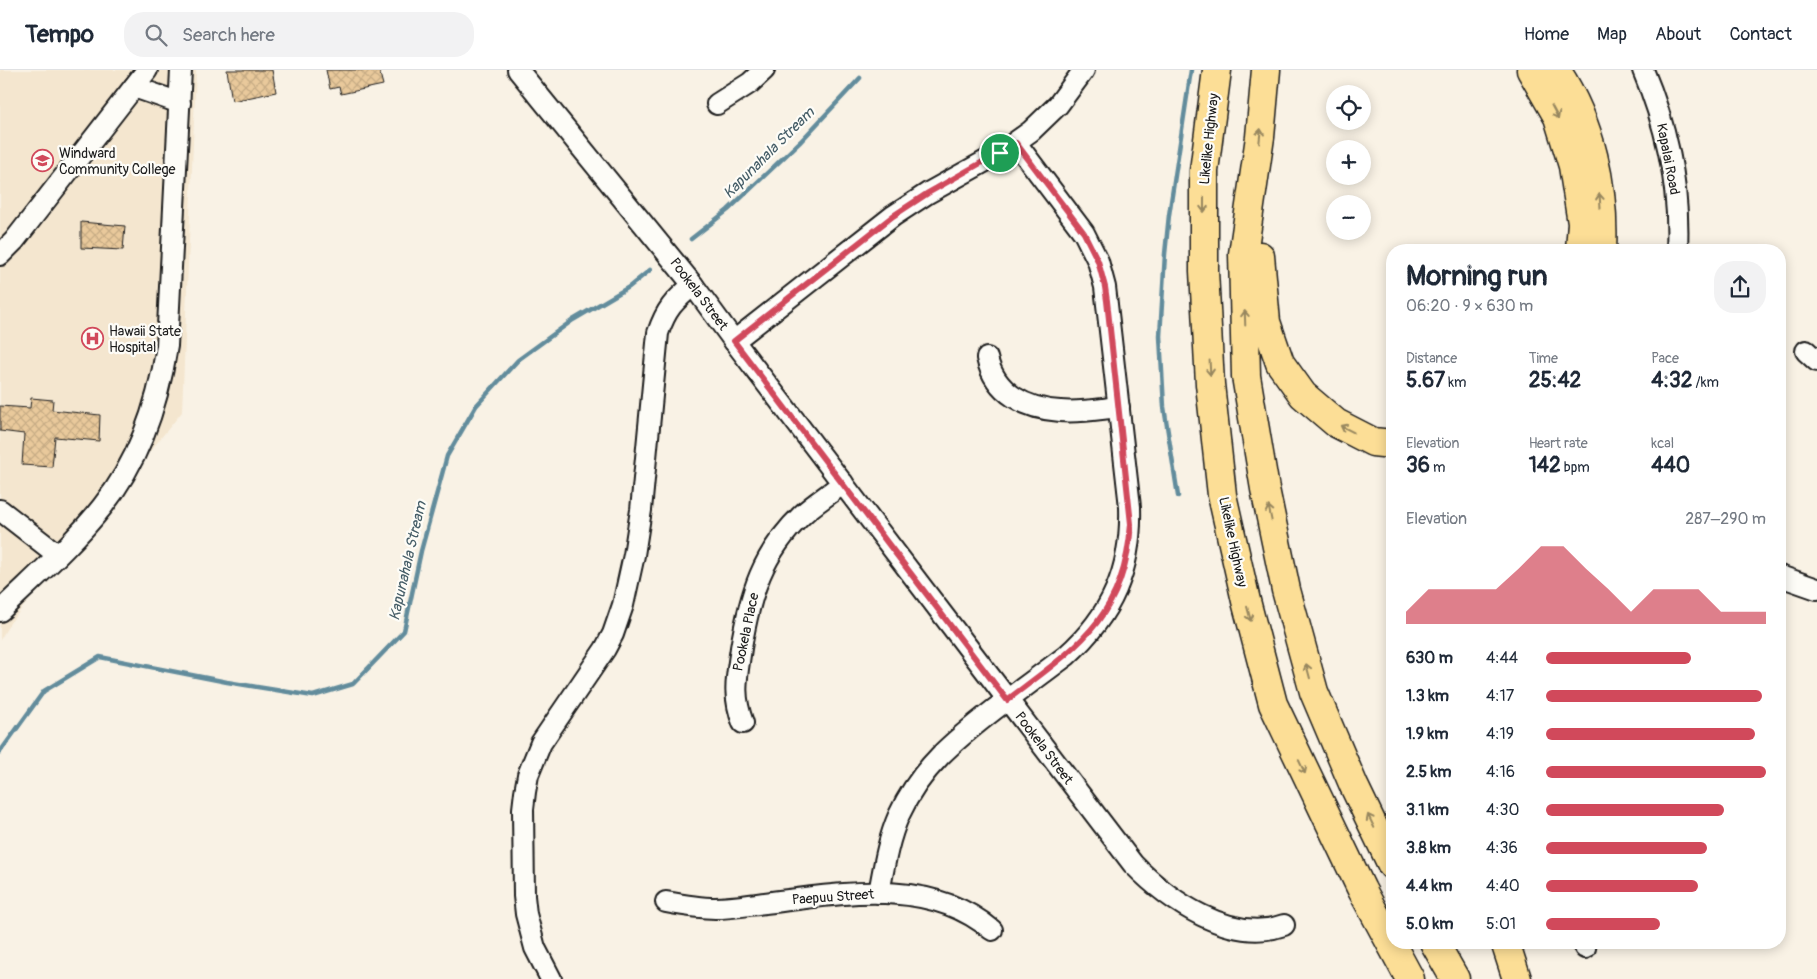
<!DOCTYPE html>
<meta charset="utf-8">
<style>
body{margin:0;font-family:Pangolin,sans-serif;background:#f2f2f3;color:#1f2937;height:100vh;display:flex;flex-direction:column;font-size:19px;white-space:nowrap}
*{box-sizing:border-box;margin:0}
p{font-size:16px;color:#747a83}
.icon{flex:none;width:28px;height:28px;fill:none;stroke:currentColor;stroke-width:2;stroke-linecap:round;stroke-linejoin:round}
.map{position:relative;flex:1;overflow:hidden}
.sheet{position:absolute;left:1386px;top:174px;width:400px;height:705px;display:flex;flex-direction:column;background:#fff;border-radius:20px;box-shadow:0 2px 12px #0003}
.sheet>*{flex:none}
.tools{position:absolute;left:1326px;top:15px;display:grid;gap:10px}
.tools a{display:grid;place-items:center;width:45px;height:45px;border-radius:50%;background:#fff;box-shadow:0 2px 12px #0003;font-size:25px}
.pin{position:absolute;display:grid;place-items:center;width:42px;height:42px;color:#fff;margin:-21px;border:2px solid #fff;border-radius:50%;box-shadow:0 1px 5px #0007}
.round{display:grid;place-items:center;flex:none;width:52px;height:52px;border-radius:20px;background:#f2f2f3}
.head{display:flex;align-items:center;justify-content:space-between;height:85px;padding:0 20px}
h1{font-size:28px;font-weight:700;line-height:38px}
.stats{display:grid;grid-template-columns:repeat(3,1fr);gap:8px;height:85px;padding:5px 20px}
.stats div{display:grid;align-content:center}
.stats b{font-size:21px;font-weight:700}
.stats small{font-size:14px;font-weight:400}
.stats p{font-size:14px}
.chart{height:140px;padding:10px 20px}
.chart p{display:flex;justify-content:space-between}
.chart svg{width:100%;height:90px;margin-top:5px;fill:#d1495b;opacity:.7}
ul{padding:0 20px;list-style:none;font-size:16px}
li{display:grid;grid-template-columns:80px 60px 1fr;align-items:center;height:38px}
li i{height:12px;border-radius:6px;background:#d1495b}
header{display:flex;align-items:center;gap:30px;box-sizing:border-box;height:70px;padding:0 25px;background:#fff;border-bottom:1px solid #e0e1e3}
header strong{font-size:24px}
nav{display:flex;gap:28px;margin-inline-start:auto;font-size:18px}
.search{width:350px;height:45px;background:#f2f2f3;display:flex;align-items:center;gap:12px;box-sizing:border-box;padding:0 18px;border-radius:20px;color:#747a83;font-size:19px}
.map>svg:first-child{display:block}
</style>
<header>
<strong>Tempo</strong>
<div class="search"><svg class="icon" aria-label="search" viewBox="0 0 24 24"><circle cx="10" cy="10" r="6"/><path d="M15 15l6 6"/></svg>Search here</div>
<nav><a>Home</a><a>Map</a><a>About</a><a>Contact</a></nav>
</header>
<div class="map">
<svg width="1817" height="909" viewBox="0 0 1817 909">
<defs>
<pattern id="building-cross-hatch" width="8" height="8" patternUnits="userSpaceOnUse" patternTransform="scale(1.25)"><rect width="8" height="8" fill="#e9c99b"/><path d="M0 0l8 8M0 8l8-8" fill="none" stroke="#c7ac85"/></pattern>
</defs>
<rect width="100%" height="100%" fill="#f9f2e5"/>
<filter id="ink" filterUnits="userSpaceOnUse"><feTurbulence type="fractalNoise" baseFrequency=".02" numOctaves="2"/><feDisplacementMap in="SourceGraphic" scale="10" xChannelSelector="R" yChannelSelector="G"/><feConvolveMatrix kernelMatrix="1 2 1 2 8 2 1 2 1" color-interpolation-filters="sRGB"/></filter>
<g filter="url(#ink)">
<polygon fill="#f4e6cf" points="0,0 196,0 182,342 10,553 0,570"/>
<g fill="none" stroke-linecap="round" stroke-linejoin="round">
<g stroke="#628c9c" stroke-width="4.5">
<polyline points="691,169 728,140 801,71 860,8"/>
<polyline points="1178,426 1164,337 1160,266 1165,184 1169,145 1191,0"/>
<polyline points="0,682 44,621 100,587 227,612 313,626 353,614 404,561 421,481 447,386 476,336 518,290 573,250 629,217 650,200"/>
</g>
</g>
<g fill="url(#building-cross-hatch)" stroke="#1c1c1c">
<polygon points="227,0 272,0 276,22 232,31"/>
<polygon points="326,0 379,0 383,15 341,24 339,17 330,19"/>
<polygon points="81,152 125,156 123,180 81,178"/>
<polygon points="31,328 53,330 52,340 100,345 99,371 55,367 52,397 22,395 24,364 0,361 0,336 30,338"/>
</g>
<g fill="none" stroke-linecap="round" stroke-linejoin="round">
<defs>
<g id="minor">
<path d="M518,0L693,215L734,271L1133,794C1169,831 1231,874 1284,855"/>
<path d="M1643,0C1667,57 1680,118 1677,180"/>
<polyline points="134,17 180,33"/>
<polyline points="717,34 750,13 764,0"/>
<polyline points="0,185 14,171 147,0"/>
<polyline points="734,271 893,146 928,123 1000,83 1031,61 1058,35 1084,0"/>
<polyline points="1806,281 1817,291"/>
<path d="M987,288C995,323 1026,339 1060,341C1079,343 1100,339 1119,337"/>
<polyline points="0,440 58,485"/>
<polyline points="1780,506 1817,519"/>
<path d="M0,541C35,507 72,475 102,437C139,391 158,334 167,276L181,0"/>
<path d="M743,653C732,624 737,607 741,578C750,524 762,483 803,444C815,433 830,424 843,413"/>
<path d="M879,823C884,796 888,770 899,745C921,697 955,670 995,639C1019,621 1042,604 1066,586C1112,545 1132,499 1130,437L1105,217L1098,191L1084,163L1016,73"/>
<path d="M666,832C682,835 698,838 715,838C732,838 748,835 765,833C840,824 929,806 992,860"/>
<polyline points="1585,878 1586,872"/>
<path d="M551,909L535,878L526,844L524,826L523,739L525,722L528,705L541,673L605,579L613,564L623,535L634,485L641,440L658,263C666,239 674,231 693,215"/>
</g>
<g id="highway">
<polyline points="1217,0 1204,101 1204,201 1210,314 1222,425 1246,531 1273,634 1362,820 1410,909"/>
<polyline points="1266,0 1260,67 1243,184 1246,306 1265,419 1286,520 1314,622 1354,716 1392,795"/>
<polyline points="1531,0 1558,47 1573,96 1582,153 1580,180"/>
<path d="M1556,0C1591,52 1605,118 1602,180"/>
<polyline points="1260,186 1266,252 1280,293 1303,325 1336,353 1373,372 1392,374"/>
<polyline points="1434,872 1455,909"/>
<polyline points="1505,872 1517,909"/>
</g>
</defs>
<use href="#minor" stroke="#1c1c1c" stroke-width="24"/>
<use href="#highway" stroke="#1c1c1c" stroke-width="31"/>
<use href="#minor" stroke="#fdfcf7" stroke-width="20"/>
<use href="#highway" stroke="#fcde96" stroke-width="28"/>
</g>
<defs><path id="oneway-shaft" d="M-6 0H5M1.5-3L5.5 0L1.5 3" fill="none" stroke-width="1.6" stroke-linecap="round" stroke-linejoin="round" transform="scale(1.25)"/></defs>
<g stroke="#97875f">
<use href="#oneway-shaft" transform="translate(1555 42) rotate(62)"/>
<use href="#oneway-shaft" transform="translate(1260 66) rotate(-84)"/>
<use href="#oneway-shaft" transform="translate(1600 131) rotate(-94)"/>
<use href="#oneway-shaft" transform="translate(1204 135) rotate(90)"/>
<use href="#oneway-shaft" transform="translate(1245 248) rotate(-92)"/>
<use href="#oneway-shaft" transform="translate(1210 298) rotate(87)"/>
<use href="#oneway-shaft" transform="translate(1347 359) rotate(-153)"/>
<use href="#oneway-shaft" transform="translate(1270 443) rotate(-102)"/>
<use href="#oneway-shaft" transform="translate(1249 544) rotate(75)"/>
<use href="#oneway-shaft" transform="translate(1308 601) rotate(-105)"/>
<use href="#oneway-shaft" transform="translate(1302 697) rotate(65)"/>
<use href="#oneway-shaft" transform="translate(1371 751) rotate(-116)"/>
</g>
</g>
<g fill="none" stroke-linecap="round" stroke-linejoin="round" filter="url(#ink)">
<defs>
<path id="route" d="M1016,73L1084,163L1098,191L1105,217L1107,231L1131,454C1124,549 1077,577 1007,630L734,271L893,146L928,123Z"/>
</defs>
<use href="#route" stroke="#fff" stroke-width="10"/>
<use href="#route" stroke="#d1495b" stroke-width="6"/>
</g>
<defs>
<symbol id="university-ring" viewBox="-11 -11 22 22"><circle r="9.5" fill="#fdfcf7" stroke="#d1495b" stroke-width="1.5"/><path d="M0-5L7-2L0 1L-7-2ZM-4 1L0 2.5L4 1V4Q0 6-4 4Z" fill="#d1495b"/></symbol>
<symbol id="hospital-ring" viewBox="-11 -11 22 22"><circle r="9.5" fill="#fdfcf7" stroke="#d1495b" stroke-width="1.5"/><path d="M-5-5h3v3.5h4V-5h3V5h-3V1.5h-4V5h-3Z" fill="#d1495b"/></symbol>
</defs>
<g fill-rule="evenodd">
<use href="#university-ring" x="30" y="78" width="25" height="25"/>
<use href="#hospital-ring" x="80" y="256" width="25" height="25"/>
</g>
<g text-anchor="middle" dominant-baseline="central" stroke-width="4.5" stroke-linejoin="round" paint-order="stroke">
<g font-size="14" fill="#1c1c1c" stroke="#fdfcf7">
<text transform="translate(1209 69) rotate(-84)">Likelike Highway</text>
<text transform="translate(1668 89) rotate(79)">Kapalai Road</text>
<text transform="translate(699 224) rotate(53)">Pookela Street</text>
<text transform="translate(1233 472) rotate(78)">Likelike Highway</text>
<text transform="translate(746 562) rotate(-78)">Pookela Place</text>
<text transform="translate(1044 678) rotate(53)">Pookela Street</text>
<text transform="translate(833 827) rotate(-4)">Paepuu Street</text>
</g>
<g font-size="14" fill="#1c1c1c" stroke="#fdfcf7" text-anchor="start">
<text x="59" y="83">Windward<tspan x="59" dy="16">Community College</tspan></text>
<text x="109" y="261">Hawaii State<tspan x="109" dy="16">Hospital</tspan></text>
</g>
<g font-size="15" font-style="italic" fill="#455d67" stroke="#fdfcf7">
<text transform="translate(769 83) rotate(-45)">Kapunahala Stream</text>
<text transform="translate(408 491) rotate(-77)">Kapunahala Stream</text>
</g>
</g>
</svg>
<div class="tools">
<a><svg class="icon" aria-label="locate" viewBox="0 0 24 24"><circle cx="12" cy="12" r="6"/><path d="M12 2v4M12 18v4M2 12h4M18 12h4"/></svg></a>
<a>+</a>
<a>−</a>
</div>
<div class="pin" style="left:1000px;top:83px;background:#1e9e55"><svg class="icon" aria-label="arrive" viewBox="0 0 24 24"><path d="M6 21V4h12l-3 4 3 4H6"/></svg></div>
<section class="sheet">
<div class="head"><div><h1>Morning run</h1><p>06:20 · 9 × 630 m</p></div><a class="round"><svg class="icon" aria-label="share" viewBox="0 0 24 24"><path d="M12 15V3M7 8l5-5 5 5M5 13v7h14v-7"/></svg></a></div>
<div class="stats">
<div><p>Distance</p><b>5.67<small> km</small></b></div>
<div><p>Time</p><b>25:42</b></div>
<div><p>Pace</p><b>4:32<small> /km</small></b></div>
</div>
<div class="stats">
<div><p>Elevation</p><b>36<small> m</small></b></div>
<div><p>Heart rate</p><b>142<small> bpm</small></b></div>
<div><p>kcal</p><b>440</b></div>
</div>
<div class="chart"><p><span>Elevation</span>287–290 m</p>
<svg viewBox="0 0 160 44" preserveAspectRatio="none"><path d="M0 44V38L10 27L20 27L30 27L40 27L50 17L60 6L70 6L80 17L90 27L100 38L110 27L120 27L130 27L140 38L150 38L160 38V44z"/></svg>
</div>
<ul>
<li><b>630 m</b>4:44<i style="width:66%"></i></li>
<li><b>1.3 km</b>4:17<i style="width:98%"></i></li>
<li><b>1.9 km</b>4:19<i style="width:95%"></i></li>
<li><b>2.5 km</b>4:16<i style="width:100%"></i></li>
<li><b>3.1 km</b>4:30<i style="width:81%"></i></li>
<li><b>3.8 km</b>4:36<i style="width:73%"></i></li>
<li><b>4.4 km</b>4:40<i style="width:69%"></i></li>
<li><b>5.0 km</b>5:01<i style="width:52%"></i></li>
</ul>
</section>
</div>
